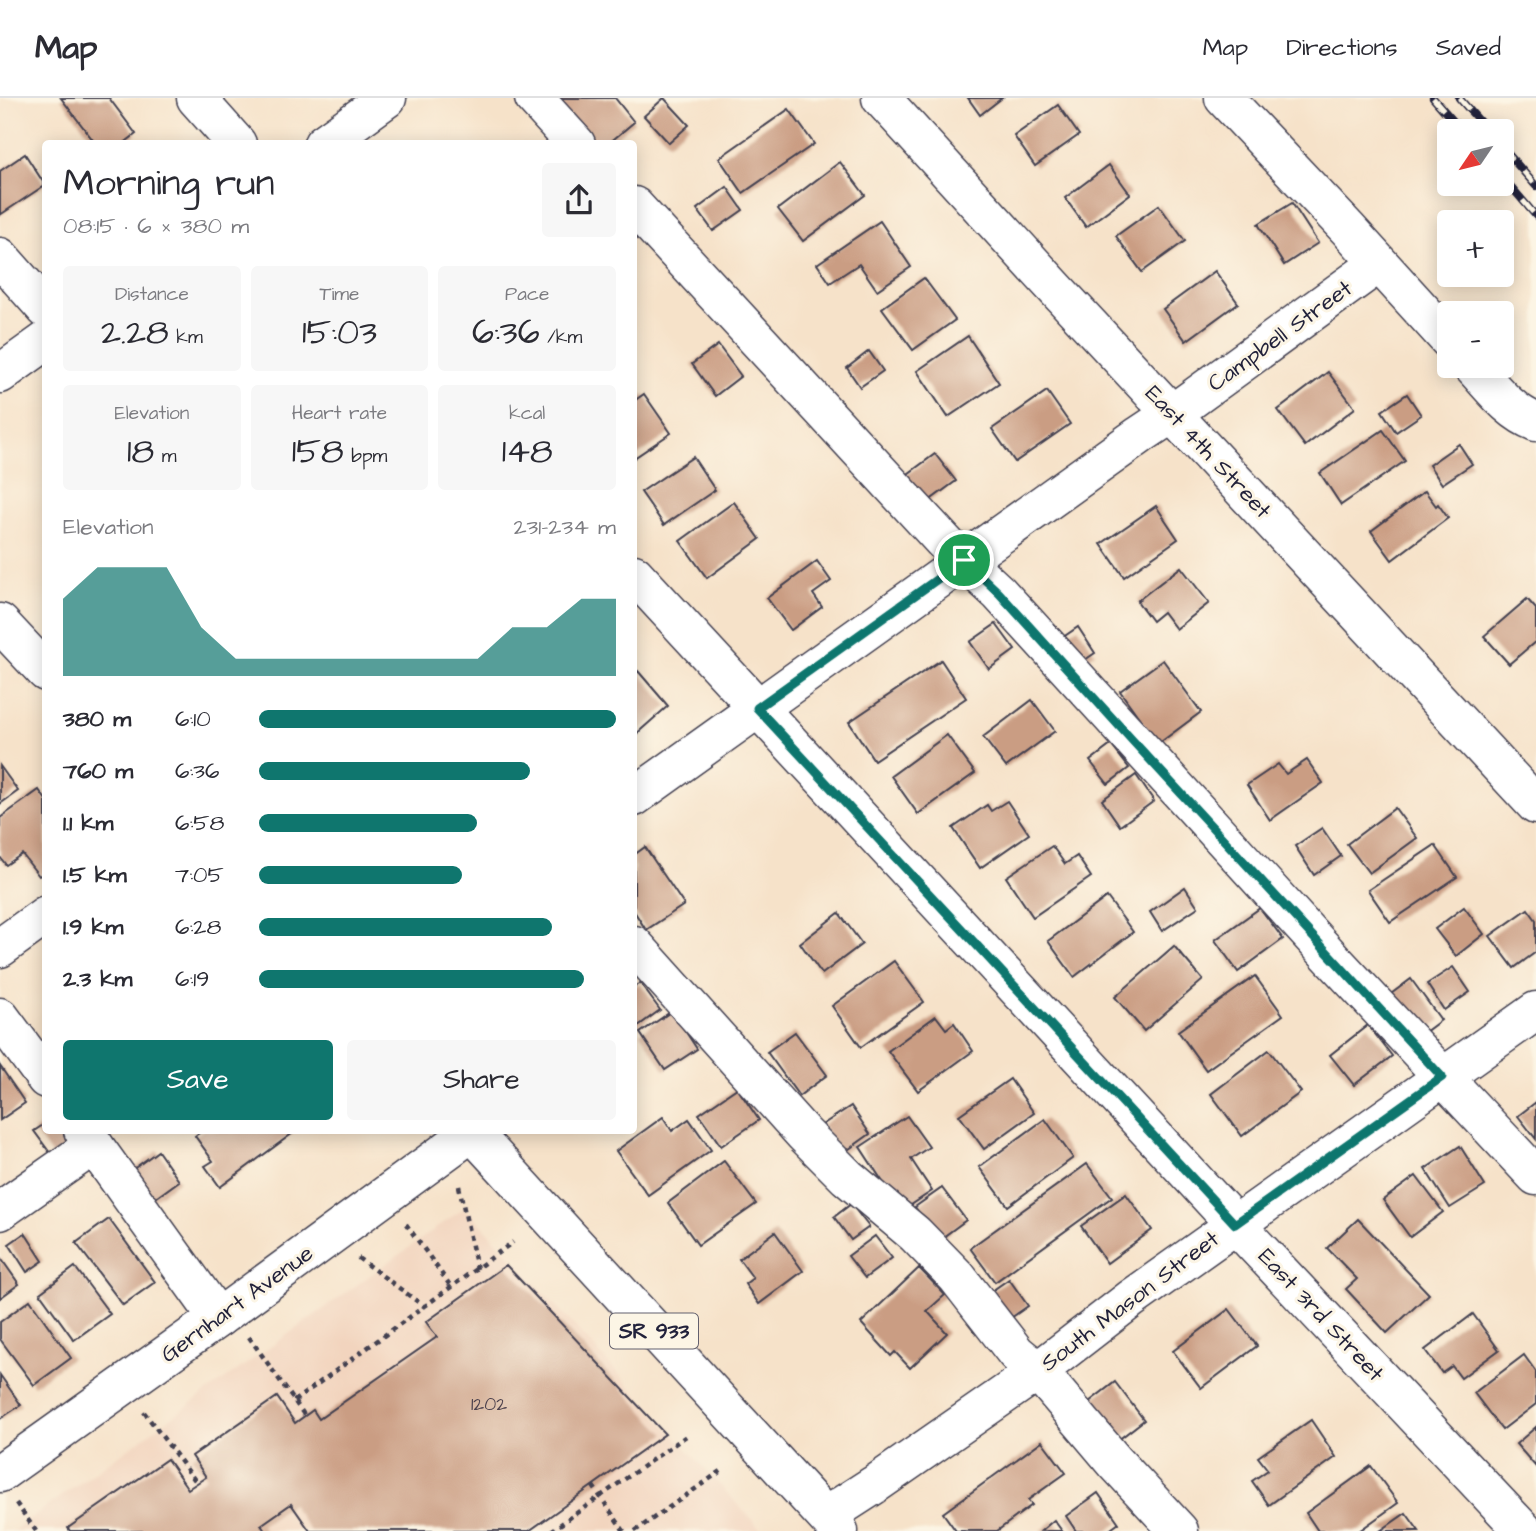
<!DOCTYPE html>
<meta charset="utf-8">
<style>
body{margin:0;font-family:"Architects Daughter",sans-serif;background:#f7f7f7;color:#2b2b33;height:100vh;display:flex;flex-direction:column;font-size:26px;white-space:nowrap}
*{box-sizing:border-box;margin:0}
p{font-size:23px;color:#7c7c81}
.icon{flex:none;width:38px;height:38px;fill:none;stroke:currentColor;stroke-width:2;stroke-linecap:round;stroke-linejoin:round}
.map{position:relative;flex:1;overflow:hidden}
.drawer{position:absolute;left:42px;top:42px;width:595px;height:994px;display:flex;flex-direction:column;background:#fff;border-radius:7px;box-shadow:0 4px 18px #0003}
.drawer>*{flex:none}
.needle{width:46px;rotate:235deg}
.buttons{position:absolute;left:1437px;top:21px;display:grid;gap:14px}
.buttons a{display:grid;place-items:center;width:77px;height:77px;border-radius:7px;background:#fff;box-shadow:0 4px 18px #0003;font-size:35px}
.pin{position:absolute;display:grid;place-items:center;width:60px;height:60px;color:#fff;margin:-30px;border:4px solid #fff;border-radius:50%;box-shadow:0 2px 7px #0007}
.round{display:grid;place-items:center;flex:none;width:74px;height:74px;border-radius:7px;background:#f7f7f7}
.headline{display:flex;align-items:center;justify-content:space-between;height:119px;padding:0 21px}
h1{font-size:38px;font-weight:600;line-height:52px}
.stats{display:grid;grid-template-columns:repeat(3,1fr);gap:10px;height:119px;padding:7px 21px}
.stats div{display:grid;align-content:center;border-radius:7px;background:#f7f7f7;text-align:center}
.stats b{font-size:35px;font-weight:600}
.stats small{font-size:19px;font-weight:400}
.stats p{font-size:19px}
.chart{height:196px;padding:14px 21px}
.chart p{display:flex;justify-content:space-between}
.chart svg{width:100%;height:126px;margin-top:7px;fill:#0f766e;opacity:.7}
.primary-button{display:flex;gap:14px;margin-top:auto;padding:14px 21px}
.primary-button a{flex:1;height:80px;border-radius:7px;background:#0f766e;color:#fff;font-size:28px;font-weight:600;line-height:80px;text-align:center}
.primary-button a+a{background:#f7f7f7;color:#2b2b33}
ul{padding:0 21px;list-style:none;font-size:23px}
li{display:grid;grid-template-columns:112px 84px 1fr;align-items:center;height:52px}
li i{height:18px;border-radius:9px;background:#0f766e}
header{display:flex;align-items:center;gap:42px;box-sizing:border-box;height:98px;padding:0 35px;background:#fff;border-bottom:2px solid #e1e1e2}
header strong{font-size:33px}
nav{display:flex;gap:38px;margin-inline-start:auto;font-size:24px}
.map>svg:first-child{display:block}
</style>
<header>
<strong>Map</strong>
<nav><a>Map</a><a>Directions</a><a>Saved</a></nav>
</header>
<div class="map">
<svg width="1536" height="1433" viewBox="0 0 1536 1433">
<rect width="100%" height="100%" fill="#fcf5e5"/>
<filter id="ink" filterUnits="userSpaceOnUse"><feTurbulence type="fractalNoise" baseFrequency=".0143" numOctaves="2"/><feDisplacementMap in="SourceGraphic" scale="14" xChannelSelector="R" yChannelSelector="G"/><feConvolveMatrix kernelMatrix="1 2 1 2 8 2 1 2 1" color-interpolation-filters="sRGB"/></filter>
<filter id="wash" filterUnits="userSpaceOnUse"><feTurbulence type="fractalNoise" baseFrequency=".00686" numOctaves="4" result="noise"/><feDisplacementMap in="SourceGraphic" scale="28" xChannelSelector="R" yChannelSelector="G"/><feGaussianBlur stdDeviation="1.57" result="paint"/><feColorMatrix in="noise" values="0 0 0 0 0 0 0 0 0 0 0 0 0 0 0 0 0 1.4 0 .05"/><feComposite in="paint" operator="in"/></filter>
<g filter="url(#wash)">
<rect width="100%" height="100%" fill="#f6e2c9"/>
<polygon fill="#f2d4be" points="463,1111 469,1113 762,1433 13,1433"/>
<g id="blocks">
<g fill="#ca9d83">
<polygon points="61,0 109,0 136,36 123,46 96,46"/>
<polygon points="561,0 615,0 634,24 608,46 591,46 556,4"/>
<polygon points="664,0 689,27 669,45 644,18"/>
<polygon points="968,0 1002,0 980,17"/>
<polygon points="1058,7 1079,37 1035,68 1014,38"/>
<polygon points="789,11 814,46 743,95 719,60"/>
<polygon points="25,56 45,87 0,117 0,73"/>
<polygon points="840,64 865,97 803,143 778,111"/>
<polygon points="1109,67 1130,96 1086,129 1065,100"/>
<polygon points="727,89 743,112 713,133 697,111"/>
<polygon points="1292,105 1318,145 1284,167 1258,126"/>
<polygon points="1159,107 1185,143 1142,174 1116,138"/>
<polygon points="880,123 911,169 877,192 859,166 830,185 817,166"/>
<polygon points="1215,173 1238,205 1186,243 1163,211"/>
<polygon points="924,180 955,222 913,252 882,210"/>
<polygon points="968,238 999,285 948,319 917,273"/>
<polygon points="718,247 741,278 715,298 692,266"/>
<polygon points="869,253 883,273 860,289 847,270"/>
<polygon points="1328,274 1355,310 1305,348 1278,312"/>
<polygon points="1047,293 1070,326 1015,364 992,331"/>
<polygon points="644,296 671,335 634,360 634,303"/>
<polygon points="1407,296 1421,317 1396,334 1382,313"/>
<polygon points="1383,332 1405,363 1341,407 1320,375"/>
<polygon points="1459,346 1472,366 1442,386 1429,367"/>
<polygon points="935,356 956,383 918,411 897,384"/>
<polygon points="693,359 715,392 664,427 641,394"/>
<polygon points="1425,393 1436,408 1438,406 1448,420 1392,462 1371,433"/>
<polygon points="734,404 760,441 707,480 680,443"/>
<polygon points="1156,408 1178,441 1124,479 1101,446"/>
<polygon points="817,463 831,483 813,496 822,509 791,532 767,500"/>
<polygon points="1181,469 1209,505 1176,531 1163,514 1152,523 1137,503"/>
<polygon points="1527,501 1536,511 1536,543 1509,566 1484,538"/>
<polygon points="996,526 1015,552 989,571 970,544"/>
<polygon points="1078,529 1095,555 1073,570 1056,544"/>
<polygon points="941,562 966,600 874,662 849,624"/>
<polygon points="1163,562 1201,614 1158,646 1120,593"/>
<polygon points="638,573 668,608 634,638 634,577"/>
<polygon points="1032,602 1055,633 1006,669 983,639"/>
<polygon points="947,637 975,675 918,716 891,678"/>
<polygon points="1111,647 1129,670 1108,686 1090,663"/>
<polygon points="1307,662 1323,685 1270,722 1247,687 1278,666 1286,676"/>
<polygon points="0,668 18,693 0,706"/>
<polygon points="1136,677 1154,703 1120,728 1102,702"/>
<polygon points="39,692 46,702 46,773 39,778 22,756 6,767 0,759 0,720"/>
<polygon points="1007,703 1029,736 980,770 953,730 987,707 991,713"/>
<polygon points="1395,710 1417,740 1369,775 1347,746"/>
<polygon points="1322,730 1341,758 1314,777 1295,748"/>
<polygon points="1435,747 1457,779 1390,824 1368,792"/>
<polygon points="1052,748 1065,766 1077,758 1091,779 1033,819 1006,779"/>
<polygon points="645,749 684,807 646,832 634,813 634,757"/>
<polygon points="1185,789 1198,809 1162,833 1150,814"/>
<polygon points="1107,799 1133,834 1074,879 1048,843"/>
<polygon points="1464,809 1484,836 1456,858 1435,831"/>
<polygon points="1260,810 1283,841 1238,874 1215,842"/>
<polygon points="1528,811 1536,822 1536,854 1514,870 1490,838"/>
<polygon points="839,815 862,846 822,876 800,845"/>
<polygon points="1174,848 1203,882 1144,933 1115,899"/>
<polygon points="894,863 924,904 861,949 832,908"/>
<polygon points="1453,869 1470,894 1444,912 1427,886"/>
<polygon points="1255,878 1283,917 1206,972 1178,933"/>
<polygon points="1411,881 1441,922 1413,943 1383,902"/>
<polygon points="640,885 660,912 634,931 634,889"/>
<polygon points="672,913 697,951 665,972 640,935"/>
<polygon points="936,918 946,931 954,925 973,953 918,993 888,953"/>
<polygon points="1368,927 1392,958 1354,987 1330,957"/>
<polygon points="795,934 827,977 799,998 767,954"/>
<polygon points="1269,952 1301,994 1242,1038 1211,996"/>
<polygon points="0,968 25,1005 0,1022"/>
<polygon points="1010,981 1034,1015 984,1051 959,1017"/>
<polygon points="737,990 759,1022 721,1048 699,1016"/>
<polygon points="1536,1004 1536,1041 1518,1018"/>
<polygon points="851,1008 870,1036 842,1056 822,1027"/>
<polygon points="907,1018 929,1049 911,1061 932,1093 902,1113 860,1049"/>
<polygon points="663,1019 672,1033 689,1021 711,1052 648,1097 616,1053"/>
<polygon points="1045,1021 1073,1060 1008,1108 979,1069"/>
<polygon points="46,1025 46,1032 64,1032 76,1048 56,1063 34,1033"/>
<polygon points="203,1032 297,1032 220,1089 205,1068 213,1063 195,1038"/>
<polygon points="1460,1048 1485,1088 1450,1110 1425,1071"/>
<polygon points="158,1053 179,1083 150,1104 128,1075"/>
<polygon points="724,1063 756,1106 698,1147 668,1105"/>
<polygon points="1087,1066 1112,1099 995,1184 970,1150"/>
<polygon points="1416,1078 1443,1114 1410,1139 1383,1102"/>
<polygon points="942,1090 966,1122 939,1142 915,1109"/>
<polygon points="1126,1096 1152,1132 1107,1165 1081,1128"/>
<polygon points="851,1106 869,1129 851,1142 834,1119"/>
<polygon points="109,1121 155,1184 123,1207 76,1145"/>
<polygon points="1358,1121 1429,1196 1387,1235 1346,1191 1357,1181 1327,1150"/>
<polygon points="775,1134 803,1173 759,1206 745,1186 753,1180 739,1161"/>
<polygon points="25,1135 43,1163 27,1174 9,1146"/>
<polygon points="875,1138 892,1160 865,1180 848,1158"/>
<polygon points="0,1159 19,1186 0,1200"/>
<polygon points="506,1167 665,1336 529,1433 310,1433 291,1406 261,1427 265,1433 70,1433 68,1430 167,1361 188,1391 206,1379 192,1358 277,1299 295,1325 313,1312 319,1321 437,1239 426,1224"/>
<polygon points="75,1169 110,1216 74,1242 40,1195"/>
<polygon points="919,1170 945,1197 927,1213 947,1235 910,1270 895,1254 891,1258 861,1225"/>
<polygon points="1009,1181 1028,1208 998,1229 979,1202"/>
<polygon points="30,1202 71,1260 34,1287 0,1241 0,1224"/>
<polygon points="1229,1211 1257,1248 1201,1290 1173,1253"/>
<polygon points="1473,1216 1499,1252 1461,1280 1452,1268 1442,1275 1425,1252"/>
<polygon points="1524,1257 1536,1274 1536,1306 1502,1332 1474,1295"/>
<polygon points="0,1277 21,1307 0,1321"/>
<polygon points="1115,1284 1144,1322 1109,1349 1080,1311"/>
<polygon points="1311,1322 1336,1359 1269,1407 1252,1383 1268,1372 1258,1359"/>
<polygon points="1536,1329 1536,1369 1516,1346"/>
<polygon points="1042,1343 1066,1375 1028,1402 1032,1407 997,1433 956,1433 943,1415"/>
<polygon points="1371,1368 1398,1405 1359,1433 1318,1433 1306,1415"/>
<polygon points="1098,1395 1119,1425 1108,1433 1076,1433 1066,1418"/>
<polygon points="1406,1415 1419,1433 1380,1433"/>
<polygon points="1054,1422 1062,1433 1041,1433"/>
</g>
</g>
</g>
<g filter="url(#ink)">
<use href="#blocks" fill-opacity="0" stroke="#423f50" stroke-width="2"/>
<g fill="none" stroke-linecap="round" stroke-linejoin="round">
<defs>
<g id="minor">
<polyline points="196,0 237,46"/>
<polyline points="534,0 576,46"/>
<polyline points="881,0 1054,189 1536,707"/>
<polyline points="1224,0 1348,131 1449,242"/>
<polyline points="323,46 387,0"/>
<polyline points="634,108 947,447 999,495 1328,856 1536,1078"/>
<polyline points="0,159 46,211"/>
<path d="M1472,268C1491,288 1509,314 1536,324"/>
<polyline points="0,276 46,243"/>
<polyline points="634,476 1235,1126 1524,1433"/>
<polyline points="634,699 1140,337 1173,315 1378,166"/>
<polyline points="634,847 804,1036 847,1079 915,1136 957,1179 1016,1255 1038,1273 1115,1364 1179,1433"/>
<polyline points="0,850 46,817"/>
<polyline points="0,919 46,981"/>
<polyline points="83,1032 218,1220"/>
<polyline points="0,1113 94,1047"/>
<polyline points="0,1375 218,1220 472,1034"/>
<polyline points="826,1418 874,1387 1038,1273 1131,1201 1536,913"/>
</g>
<g id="major">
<polyline points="0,525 46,574"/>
<polyline points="470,1032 839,1433"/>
</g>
</defs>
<use href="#minor" stroke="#423f50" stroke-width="41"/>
<use href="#major" stroke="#423f50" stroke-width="41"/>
<g stroke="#423f50" stroke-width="4.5" stroke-dasharray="5 5" stroke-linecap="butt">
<polyline points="459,1088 477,1171"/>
<polyline points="406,1126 452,1190"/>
<polyline points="358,1160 425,1209"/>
<polyline points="249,1239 305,1318"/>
<polyline points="294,1303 513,1144"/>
<polyline points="144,1314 197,1385"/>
<polyline points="593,1388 624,1433"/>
<polyline points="16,1405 36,1433"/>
<polyline points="551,1433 689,1336"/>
<polyline points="635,1433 721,1373"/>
</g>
<use href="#minor" stroke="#fff" stroke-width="38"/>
<use href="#major" stroke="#fff" stroke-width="38"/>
<defs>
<g id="rail">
<polyline points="1433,0 1462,33"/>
<polyline points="1459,0 1488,33"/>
<polyline points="1502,49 1536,88"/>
<polyline points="1502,78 1536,118"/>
</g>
</defs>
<use href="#rail" stroke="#22223b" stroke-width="8"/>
<use href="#rail" stroke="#fcf5e5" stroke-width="5" stroke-dasharray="16" stroke-linecap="butt"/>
</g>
</g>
<g fill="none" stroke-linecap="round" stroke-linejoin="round" filter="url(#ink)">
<defs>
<polygon id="route" points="964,462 999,495 1132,642 1442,979 1235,1126 757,610"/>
</defs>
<use href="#route" stroke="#fff" stroke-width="14"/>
<use href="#route" stroke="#0f766e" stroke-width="9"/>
</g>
<g text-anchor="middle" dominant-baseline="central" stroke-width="6" stroke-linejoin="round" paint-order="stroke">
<g font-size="19" fill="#4c414d">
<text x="489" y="1306">1202</text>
</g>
<rect fill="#fcf5e5" stroke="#63616e" stroke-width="2" x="610" y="1215.5" width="88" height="35" rx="5"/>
<g font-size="21" font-weight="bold" fill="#22223b">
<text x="654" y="1233">SR 933</text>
</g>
<g font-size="23" fill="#22223b" stroke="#fcf5e5">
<text transform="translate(1280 238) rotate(-36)">Campbell Street</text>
<text transform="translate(1208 354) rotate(47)">East 4th Street</text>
<text transform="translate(1130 1203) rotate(-37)">South Mason Street</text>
<text transform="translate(237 1206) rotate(-36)">Gernhart Avenue</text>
<text transform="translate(1321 1217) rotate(47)">East 3rd Street</text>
</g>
</g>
</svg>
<div class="buttons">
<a><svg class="needle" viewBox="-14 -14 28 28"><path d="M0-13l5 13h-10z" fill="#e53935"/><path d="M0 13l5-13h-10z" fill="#7c7c81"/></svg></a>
<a>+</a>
<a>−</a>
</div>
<div class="pin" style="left:964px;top:462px;background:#1e9e55"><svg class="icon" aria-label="arrive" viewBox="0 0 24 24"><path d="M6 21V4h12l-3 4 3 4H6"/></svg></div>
<section class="drawer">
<div class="headline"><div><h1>Morning run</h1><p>08:15 · 6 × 380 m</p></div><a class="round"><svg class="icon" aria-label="share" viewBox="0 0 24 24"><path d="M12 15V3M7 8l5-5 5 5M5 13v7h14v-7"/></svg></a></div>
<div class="stats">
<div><p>Distance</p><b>2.28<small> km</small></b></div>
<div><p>Time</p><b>15:03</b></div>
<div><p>Pace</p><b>6:36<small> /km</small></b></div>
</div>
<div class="stats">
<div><p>Elevation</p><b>18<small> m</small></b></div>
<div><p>Heart rate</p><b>158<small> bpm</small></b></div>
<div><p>kcal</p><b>148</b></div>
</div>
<div class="chart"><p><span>Elevation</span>231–234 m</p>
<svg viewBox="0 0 160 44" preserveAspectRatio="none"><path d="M0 44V17L10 6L20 6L30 6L40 27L50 38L60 38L70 38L80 38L90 38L100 38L110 38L120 38L130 27L140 27L150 17L160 17V44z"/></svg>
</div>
<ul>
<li><b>380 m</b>6:10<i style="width:100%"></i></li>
<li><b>760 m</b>6:36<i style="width:76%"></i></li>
<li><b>1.1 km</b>6:58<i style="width:61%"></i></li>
<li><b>1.5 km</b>7:05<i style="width:57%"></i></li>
<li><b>1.9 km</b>6:28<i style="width:82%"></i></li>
<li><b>2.3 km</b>6:19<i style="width:91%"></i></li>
</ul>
<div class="primary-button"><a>Save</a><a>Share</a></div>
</section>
</div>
